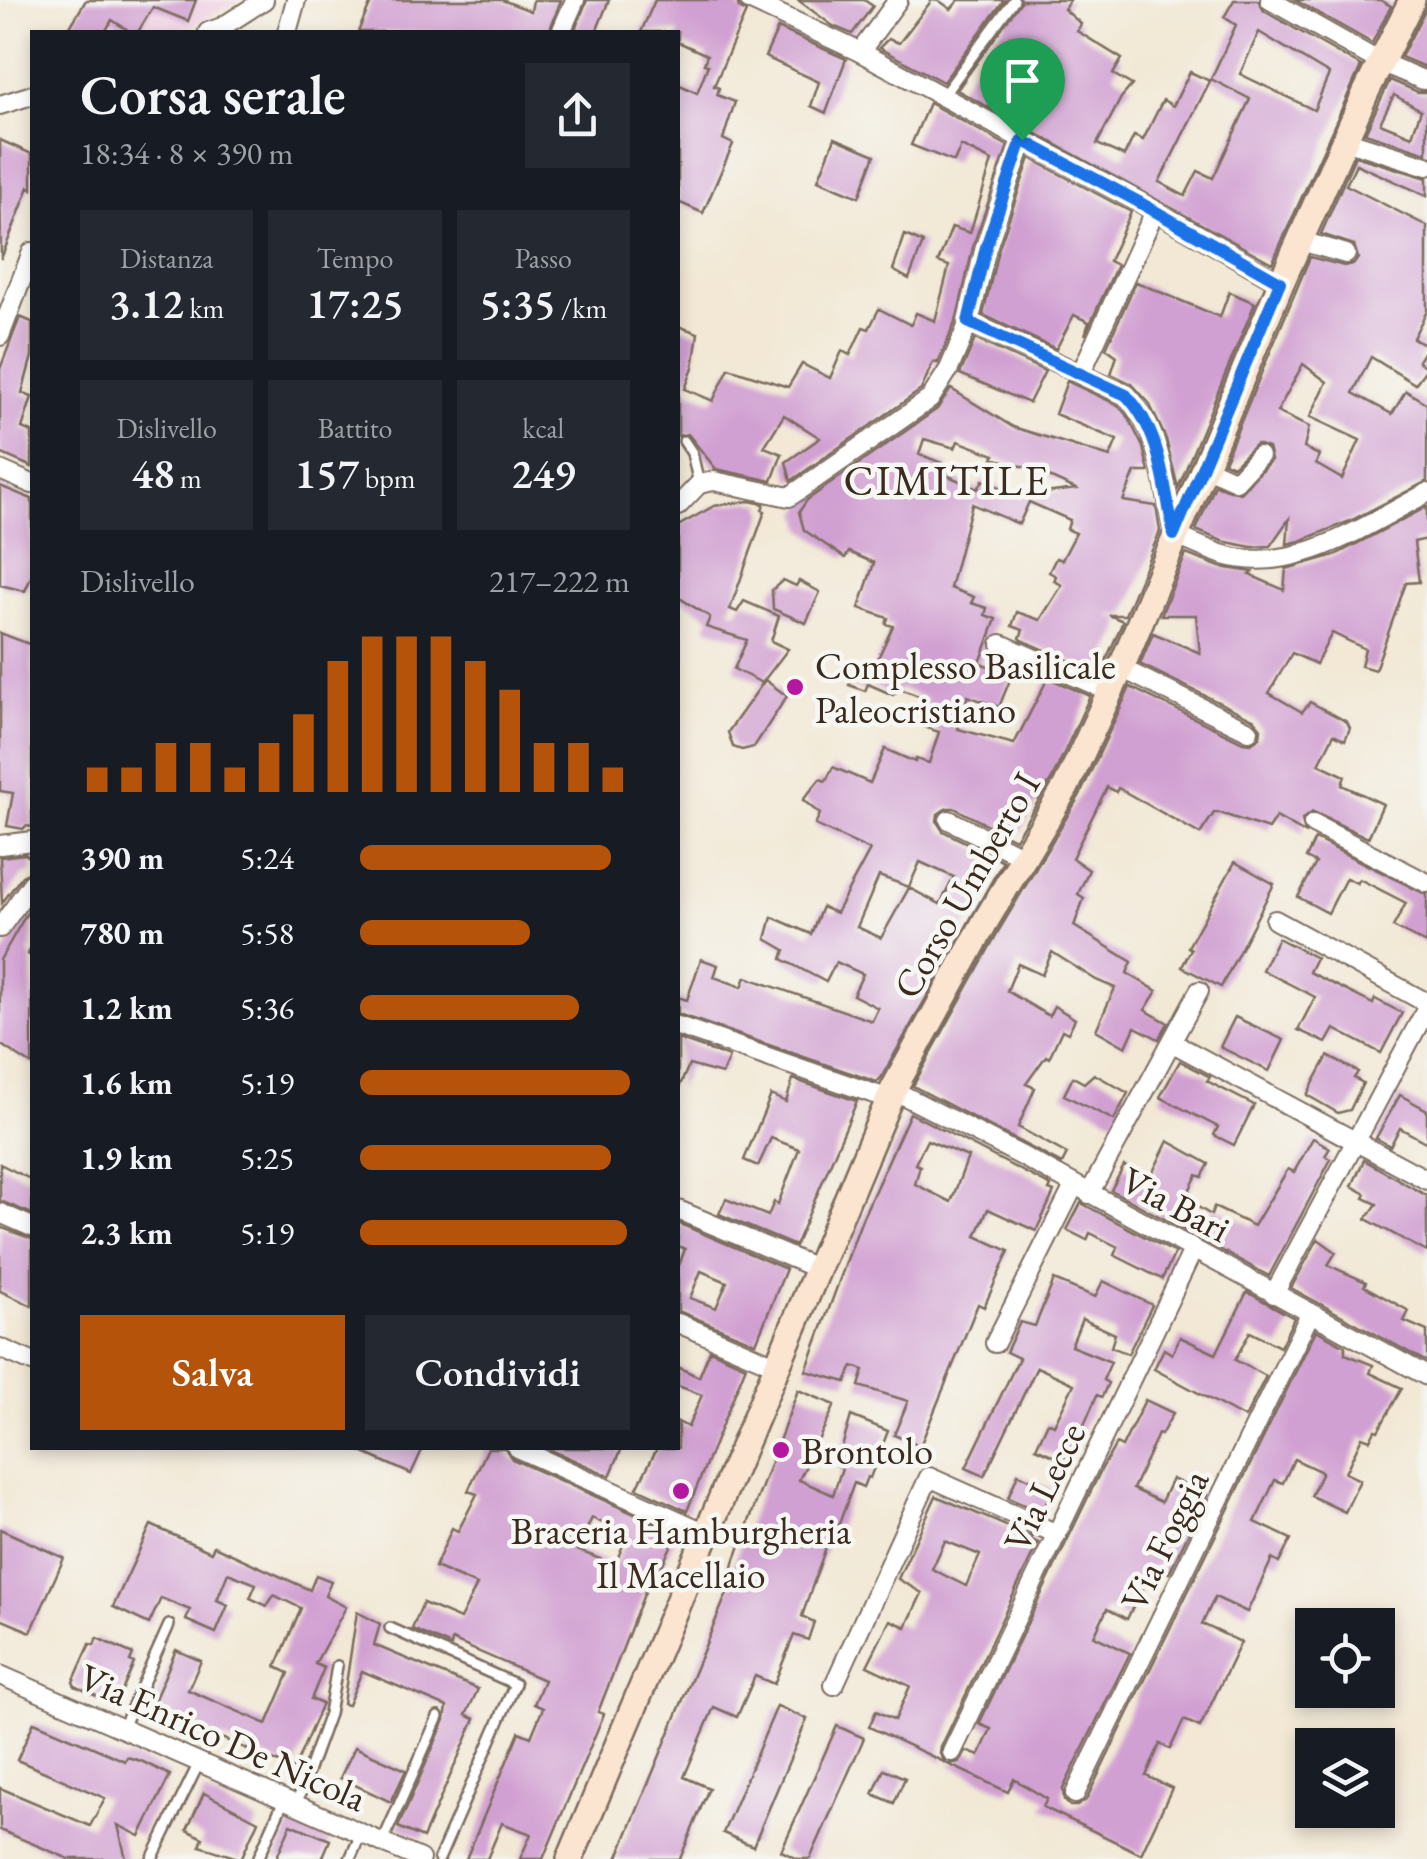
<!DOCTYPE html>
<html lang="it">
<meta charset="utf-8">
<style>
body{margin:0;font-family:"EB Garamond",serif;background:#242831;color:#f1f3f6;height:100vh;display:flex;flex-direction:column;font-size:38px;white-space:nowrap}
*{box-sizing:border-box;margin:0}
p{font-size:32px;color:#9ea1a6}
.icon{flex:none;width:55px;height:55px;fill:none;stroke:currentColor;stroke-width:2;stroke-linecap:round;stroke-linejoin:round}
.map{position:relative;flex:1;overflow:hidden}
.panel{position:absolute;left:30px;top:30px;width:650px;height:1420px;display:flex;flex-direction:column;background:#171b24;border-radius:0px;box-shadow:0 5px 15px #0003}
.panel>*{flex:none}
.buttons{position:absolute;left:1295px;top:1608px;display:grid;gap:20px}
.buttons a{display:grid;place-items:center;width:100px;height:100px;border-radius:0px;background:#171b24;box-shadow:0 5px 15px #0003;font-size:50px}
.pin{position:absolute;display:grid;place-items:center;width:85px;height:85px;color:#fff;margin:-102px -42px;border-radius:50% 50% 50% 0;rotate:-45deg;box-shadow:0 0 10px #0007}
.pin .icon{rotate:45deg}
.round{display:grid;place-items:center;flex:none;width:105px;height:105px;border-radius:0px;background:#242831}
.headline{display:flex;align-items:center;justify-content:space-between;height:170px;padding:0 50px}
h1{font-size:55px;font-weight:600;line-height:75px}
.stats{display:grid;grid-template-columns:repeat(3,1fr);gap:15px;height:170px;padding:10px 50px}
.stats div{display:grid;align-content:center;border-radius:0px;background:#242831;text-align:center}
.stats b{font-size:42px;font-weight:600}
.stats small{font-size:28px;font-weight:400}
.stats p{font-size:28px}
.chart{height:280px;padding:20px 50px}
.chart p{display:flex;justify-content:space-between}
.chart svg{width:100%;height:180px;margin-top:10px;stroke:#b45309;stroke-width:6}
.button{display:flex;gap:20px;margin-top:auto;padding:20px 50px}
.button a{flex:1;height:115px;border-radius:0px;background:#b45309;color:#fff;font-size:40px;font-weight:600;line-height:115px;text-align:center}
.button a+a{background:#242831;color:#f1f3f6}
ul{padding:0 50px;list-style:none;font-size:32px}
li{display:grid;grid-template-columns:160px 120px 1fr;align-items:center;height:75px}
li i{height:25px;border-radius:12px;background:#b45309}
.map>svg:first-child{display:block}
</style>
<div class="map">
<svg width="1427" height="1859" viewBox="0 0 1427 1859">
<rect width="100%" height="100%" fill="#f6f6f2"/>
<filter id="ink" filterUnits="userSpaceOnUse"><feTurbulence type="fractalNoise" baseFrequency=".01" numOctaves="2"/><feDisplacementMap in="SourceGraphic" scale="20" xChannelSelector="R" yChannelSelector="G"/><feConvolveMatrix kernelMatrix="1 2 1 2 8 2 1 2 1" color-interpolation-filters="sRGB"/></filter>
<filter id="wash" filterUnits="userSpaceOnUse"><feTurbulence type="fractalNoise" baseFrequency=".0048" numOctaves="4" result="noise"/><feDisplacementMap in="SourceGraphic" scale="40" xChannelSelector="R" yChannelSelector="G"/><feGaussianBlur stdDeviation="2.25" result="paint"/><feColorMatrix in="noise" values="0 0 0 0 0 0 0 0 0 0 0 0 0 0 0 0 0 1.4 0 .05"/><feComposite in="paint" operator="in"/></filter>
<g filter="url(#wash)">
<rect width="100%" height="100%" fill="#f2e8d5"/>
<polygon fill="#f1d0e4" points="157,0 243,0 178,32 137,32"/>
<g id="blocks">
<g fill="#d1a0d2" fill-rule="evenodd">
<polygon points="86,0 196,0 188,21 153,7 138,32 131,32 112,20 105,32 67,32"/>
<polygon points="372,0 502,0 531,11 533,0 561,0 549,32 358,32"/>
<polygon points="587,0 609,0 596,32 574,32"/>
<polygon points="655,0 737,0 739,8 746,12 714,86 719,88 717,95 735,102 723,139 733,144 703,213 678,202 678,84 697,93 708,65 704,64 707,55 678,42 678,32 641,32"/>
<polygon points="798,0 864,0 873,6 852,34 833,26"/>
<polygon points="932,0 938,0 951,9 959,0 1004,0 943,82 879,48 888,39 899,43"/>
<path d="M1022,0H1070L1064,9L1081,24L1077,31L1122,59L1113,74L1132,85L1121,98L1097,144L1124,156L1134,136L1143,140L1163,100L1173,106L1190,72L1210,81L1159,182L1185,196L1198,171L1213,178L1250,99L1211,79L1236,25L1224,17L1234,0H1258L1264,11L1361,66L1272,263L957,90ZM1259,32L1329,74L1314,110L1240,74Z"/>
<polygon points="1295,0 1380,0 1391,6 1372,43"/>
<polygon points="1427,6 1427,68 1401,57"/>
<polygon points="778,28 846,59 826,113 811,106 819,82 765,57"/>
<path d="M1390,80L1418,92H1427V153L1365,133ZM1394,95L1421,110L1412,136L1380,123Z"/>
<polygon points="929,103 1008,146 974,243 957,318 938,363 933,362 921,390 791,481 786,462 820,438 784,415 764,447 782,454 772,481 716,469 688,434 678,436 678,326 698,333 693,368 685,389 713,401 729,368 788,387 802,364 830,378 842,351 850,355 863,327 869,329 879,309 911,325 916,313 935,321 949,266 938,262 952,227 970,233 992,161 961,146 954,162 911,145"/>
<polygon points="835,138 875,155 859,197 818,180"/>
<polygon points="0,140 32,154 32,189 29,187 1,259"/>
<path d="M1355,156L1427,178V196L1356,164L1346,185L1427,226V311L1413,338L1427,346L1418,361L1427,368L1415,384L1371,357L1353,393L1392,414L1406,391L1427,404V481L1350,521L1300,541L1287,544L1289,519L1270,546L1251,547L1222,541L1196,530L1215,485L1240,493L1271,460L1268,448L1256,444L1233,466L1224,462L1310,257L1344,266L1354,264L1358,258L1354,245L1321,234ZM1303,364L1327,382L1310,417L1360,440L1342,479L1316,464L1319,455L1304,448L1309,427L1277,412Z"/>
<polygon points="1030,158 1131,212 1109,261 1117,265 1085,335 1089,322 1074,315 1056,349 983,315 998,250"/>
<polygon points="905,235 923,243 909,279 893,270"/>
<polygon points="1136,282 1220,317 1229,292 1255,303 1178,488 1166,439 1149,403 1132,384 1111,374 1117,356 1106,348"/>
<polygon points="20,317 32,322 32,356 22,393 32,397 22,428 32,432 32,467 0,453 0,369"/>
<polygon points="975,339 1045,371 1029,403 960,374"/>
<path d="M1067,381L1118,405L1128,417L1143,447L1149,472H1135L1123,501L1156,506L1160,531L1125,615H1109L1123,621L1100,674L1022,640L1020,638L1023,630L1012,626L1017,612L1040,620L1062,585L1054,581L1056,576L1049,572L1056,558L1062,560L1076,533L1067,529L1070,520L1029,502L1019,524L972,504L950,588L974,597L971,603L987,608L985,615L996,619L980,663L1012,675L999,707L968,696L958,729L1014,744L1048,678L1090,696L1052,779L1015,839L954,808H947L938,814L937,822L943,831L1003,861L881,1078L877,1082L678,1014V997L687,1000L701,959L718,965L714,977L742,987L746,977L872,1021L878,1008L853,995L863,974L836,962L826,982L782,959L785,950L766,939L772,917L811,934L822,907L836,913L870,850L815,825L820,814L803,800L820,779L826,781L833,767L870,783L885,749L915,762L916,759L929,763L939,732L918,725L927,699L900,689L893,695L868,684L865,691L849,685L856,670L870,675L893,626L886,624L888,618L859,608L874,563L849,552L845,558L804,530L799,512L807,500L937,409L951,389L1013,427L1110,457L1117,440L1055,414ZM924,439L955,448L958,441L995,455L993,458L1029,468L1076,489L1021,496L983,480L978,489L946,475L949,466L919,454ZM920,862L954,877L940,904L909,888L881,938L857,927L879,876L909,887Z"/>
<polygon points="0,486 32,499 32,575 25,591 0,585"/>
<polygon points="749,501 764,504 762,510 765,511 730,609 737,612 744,601 779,616 771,641 788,649 762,683 734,669 747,640 706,627 710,617 678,597 678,526 714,506"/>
<polygon points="1427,507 1427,539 1414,542 1419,582 1406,583 1375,670 1361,666 1365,649 1332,633 1316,664 1292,653 1269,693 1302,712 1310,702 1347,722 1350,728 1345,740 1334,734 1319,764 1345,776 1342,785 1383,804 1368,838 1313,812 1302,819 1305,833 1276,817 1268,829 1220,813 1214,813 1200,834 1118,788 1116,792 1107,787 1072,858 1089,870 1078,894 1084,898 1074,926 1132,962 1127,973 1157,991 1145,1010 1168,1023 1159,1039 1135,1027 1126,1047 1096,1030 1115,988 1096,980 1052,952 1042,975 1018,964 1007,991 1049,1016 1054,1006 1075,1019 1068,1033 1062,1030 1049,1058 1046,1056 1026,1084 1035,1088 1018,1127 1067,1154 1062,1164 913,1086 999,930 1080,795 1130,687 1243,742 1251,743 1260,737 1261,729 1255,720 1140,664 1153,633 1200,653 1196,615 1161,615 1186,554 1220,567 1253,572 1250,575 1284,590 1286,569 1335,555"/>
<polygon points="783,580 796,586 799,581 820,592 806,623 773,609 772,590"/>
<polygon points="0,633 32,645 32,827 26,826 23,829 7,826 13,793 0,791"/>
<polygon points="765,680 787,696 754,747 742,750 733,747 728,732"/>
<polygon points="1315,839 1427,895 1427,944 1393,927 1406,903 1359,879 1357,883 1346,878 1328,913 1298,897 1316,863 1306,858"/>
<polygon points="25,854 32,859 32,871 22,876 2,903 0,857"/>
<polygon points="1235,862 1274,884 1221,987 1182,967 1191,949 1188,947"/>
<polygon points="32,904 32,945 28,954 32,957 32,1065 0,1044 0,960"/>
<polygon points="1278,938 1316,958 1309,972 1373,1004 1375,999 1402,1013 1381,1053 1334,1029 1326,1043 1298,1030 1315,997 1262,970"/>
<polygon points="1235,1017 1284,1040 1269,1071 1220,1047"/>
<polygon points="678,1039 729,1057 722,1074 689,1065 678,1090"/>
<polygon points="1328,1056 1358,1072 1354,1078 1363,1083 1350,1110 1338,1113 1307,1095"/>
<polygon points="1180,1061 1210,1077 1207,1081 1254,1105 1234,1145 1214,1135 1218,1127 1160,1097"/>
<polygon points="1094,1074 1128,1093 1114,1120 1064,1095 1073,1077 1084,1083"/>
<polygon points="793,1079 857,1101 795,1246 719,1214 726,1199 768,1216 774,1202 778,1204 799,1149 771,1138 758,1166 744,1160 771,1095 786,1102"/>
<polygon points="1400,1095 1427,1110 1427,1143 1400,1128 1390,1146 1376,1138"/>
<path d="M910,1113L1051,1186L1049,1190L1054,1192L1036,1231L988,1209L976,1236L1009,1251L984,1307L978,1304L920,1446L894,1435L908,1401L859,1386L864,1370L853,1366L846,1382L806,1371L862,1219ZM927,1140L968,1157L951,1202L915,1184L920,1166L915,1164Z"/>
<polygon points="1313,1138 1330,1148 1325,1156 1331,1159 1269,1276 1111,1190 1124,1166 1150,1178 1168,1141 1209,1164 1202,1177 1197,1175 1185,1199 1211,1215 1214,1207 1254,1226 1288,1169 1294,1172"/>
<polygon points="1364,1160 1427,1196 1427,1252 1366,1219 1377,1204 1364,1198 1366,1194 1352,1186"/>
<polygon points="0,1164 32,1180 32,1214 0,1201"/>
<polygon points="1081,1203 1175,1253 1162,1279 1114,1255 1118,1247 1090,1233 1087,1240 1067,1230"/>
<path d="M678,1223L786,1269L756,1343L678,1311V1268L685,1249L678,1246ZM701,1271L727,1282L716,1308L690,1298Z"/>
<polygon points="0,1227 32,1239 32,1306 0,1291"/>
<polygon points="1318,1239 1336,1252 1328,1265 1366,1282 1364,1286 1409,1311 1404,1321 1427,1331 1427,1362 1291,1288"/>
<polygon points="1054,1280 1095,1297 1103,1281 1152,1305 1128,1354 1111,1347 1115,1334 1082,1319 1071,1346 1111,1362 1103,1380 1108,1383 1102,1397 1097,1395 1072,1453 1067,1451 1063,1460 1036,1448 1048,1422 1054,1425 1074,1384 1037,1367 984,1476 966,1468 1019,1358 1006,1352 1020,1322 1035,1326"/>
<polygon points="1247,1292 1294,1318 1280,1347 1250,1332 1235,1360 1266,1376 1245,1418 1154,1369 1164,1349 1172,1354 1180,1337 1216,1354"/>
<polygon points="1316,1330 1345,1346 1345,1354 1373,1365 1370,1373 1402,1388 1378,1431 1375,1430 1370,1440 1362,1437 1345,1473 1360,1480 1345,1512 1311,1496 1322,1472 1294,1459 1283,1483 1275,1480 1255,1522 1291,1539 1279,1563 1272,1559 1247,1612 1215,1597 1202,1624 1241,1642 1200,1727 1184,1720 1170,1749 1160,1744 1146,1776 1172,1788 1141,1854 1043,1807 1047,1799 1014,1779 1008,1792 948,1764 960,1762 966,1751 979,1756 991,1729 979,1724 1102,1468 1116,1444 1122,1447 1145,1400 1173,1413 1161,1435 1158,1434 1133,1489 1161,1502 1172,1479 1207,1495 1169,1573 1153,1565 1127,1619 1107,1609 1094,1636 1130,1653 1063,1789 1064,1800 1070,1806 1077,1806 1086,1800"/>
<polygon points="710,1350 746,1366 687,1511 637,1488 657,1448 678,1448 678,1422 688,1427 702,1395 678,1386 678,1367 699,1377"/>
<polygon points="798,1390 835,1405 799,1480 833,1495 842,1468 837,1465 851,1416 888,1431 870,1478 867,1477 863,1487 854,1483 831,1546 827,1544 802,1616 814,1622 808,1640 794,1635 774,1684 755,1676 737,1717 714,1707 684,1777 709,1788 680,1859 617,1859 727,1593 735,1559"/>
<polygon points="353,1448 423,1448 411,1474"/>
<path d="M488,1448H505L512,1459L677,1533L653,1586L648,1584L598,1712L604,1714L543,1859H520L531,1834L502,1823L487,1859H466L519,1732L531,1737L543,1708L534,1704L544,1680L452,1640L451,1646L412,1629L423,1603L460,1619L477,1585L435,1567L452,1528L458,1531L477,1494L468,1491ZM592,1518L627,1535L615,1565L577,1550Z"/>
<polygon points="546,1448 622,1448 610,1476"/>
<polygon points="1018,1474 1052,1489 1042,1513 1008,1498"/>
<path d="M936,1496L1032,1537L1031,1540L1038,1543L941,1747L940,1754L946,1763L869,1727L876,1711L895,1720L910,1686L867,1666L890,1620L906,1627L922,1593L898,1579ZM945,1541L980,1555L966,1586L932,1569Z"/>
<polygon points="151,1525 211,1552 214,1546 310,1590 316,1575 331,1581 325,1596 346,1607 315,1664 324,1668 311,1699 322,1704 294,1769 151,1708 176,1650 201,1661 188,1690 267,1724 289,1673 276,1667 301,1608 274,1595 267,1606 250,1598 256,1584 228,1573 217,1600 228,1605 216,1633 186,1620 190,1610 161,1598 149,1624 113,1607"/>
<polygon points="0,1529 64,1558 31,1632 0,1619"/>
<polygon points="357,1612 380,1624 374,1645 478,1689 466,1715 475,1719 423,1838 398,1827 445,1720 447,1707 362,1671 348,1705 343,1704"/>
<polygon points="97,1638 133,1654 130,1661 134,1663 117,1702 112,1700 111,1703 75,1686 73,1682 90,1644 94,1645"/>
<polygon points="777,1706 807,1719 753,1846 723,1833"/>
<polygon points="34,1722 125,1761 127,1757 141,1761 170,1775 140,1836 118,1825 126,1859 69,1859 0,1830 0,1788 90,1826 105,1798 17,1760"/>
<polygon points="837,1726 864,1738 810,1859 798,1859 781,1851"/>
<polygon points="355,1747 406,1770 391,1802 340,1778"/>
<polygon points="884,1769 905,1778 894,1803 873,1794"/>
<polygon points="204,1793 258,1821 241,1859 200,1846 203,1838 187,1830"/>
<polygon points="291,1824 330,1840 322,1859 276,1859"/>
</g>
</g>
</g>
<g filter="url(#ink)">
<use href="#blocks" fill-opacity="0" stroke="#7b6c5e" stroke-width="2.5"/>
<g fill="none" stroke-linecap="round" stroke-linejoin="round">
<defs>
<g id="lane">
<polyline points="942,97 1014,0"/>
<polyline points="684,441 692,453 699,484"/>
<polyline points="390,1628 515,1684 439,1859"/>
<polyline points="122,1730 169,1625"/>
<polyline points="296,1805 329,1714 337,1666"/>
<polyline points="382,1843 438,1717"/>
<polyline points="152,1859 199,1763"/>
<polyline points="258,1859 284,1800"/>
<polyline points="350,1859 361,1834"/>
</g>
<g id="street">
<polyline points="749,0 860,52 1137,201 1281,283"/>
<polyline points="1270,0 1380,62 1423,80"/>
<polyline points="208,32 222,27 264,0"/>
<polyline points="287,32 296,0"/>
<polyline points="561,32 575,0"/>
<polyline points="860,52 898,0"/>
<polyline points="0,105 32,95"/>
<polyline points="1345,140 1427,166"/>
<polyline points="1301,241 1346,254"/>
<path d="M969,322L1126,395C1162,432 1164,487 1174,535C1190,541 1207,550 1224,555C1295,576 1367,524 1427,493"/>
<polyline points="0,336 32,252"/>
<polyline points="1081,373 1155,211"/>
<polyline points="1202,466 1236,481 1259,456"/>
<polyline points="0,470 32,484"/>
<polyline points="678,506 699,484 714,481 789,497 930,399 949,369 969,322 986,247 1023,141"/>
<polyline points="1001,644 1111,692"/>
<polyline points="1121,668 1249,731"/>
<polyline points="949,820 1023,857"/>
<polyline points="1313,824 1427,883"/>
<polyline points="0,845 32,841"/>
<polyline points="1275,920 1427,1003"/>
<polyline points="0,928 32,883"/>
<polyline points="678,1026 889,1099"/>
<polyline points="1173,1043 1427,1180"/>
<polyline points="893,1090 1020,1155 1427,1376"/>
<polyline points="1089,1194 1199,991"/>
<polyline points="678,1210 816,1268"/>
<polyline points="0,1213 32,1227"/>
<polyline points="1274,1294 1427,1008"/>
<polyline points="678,1323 775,1365"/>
<polyline points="995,1343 1074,1186"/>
<polyline points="0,1348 32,1362"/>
<polyline points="517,1448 706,1533"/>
<polyline points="0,1675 420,1859"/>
<polyline points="834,1685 929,1477 1057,1534"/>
<polyline points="952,1752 1193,1250"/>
<polyline points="1075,1794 1310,1314"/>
</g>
<polyline id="secondary" points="570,1859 893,1090 985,922 1066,787 1121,668 1281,283 1366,92 1412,0"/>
</defs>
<use href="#lane" stroke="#7b6c5e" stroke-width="14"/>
<use href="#street" stroke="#7b6c5e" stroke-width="22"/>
<use href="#secondary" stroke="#7b6c5e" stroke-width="30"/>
<use href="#lane" stroke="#fff" stroke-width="9"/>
<use href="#street" stroke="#fff" stroke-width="18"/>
<use href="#secondary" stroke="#fce5d0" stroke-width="25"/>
</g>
</g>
<g fill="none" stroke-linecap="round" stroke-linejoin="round" filter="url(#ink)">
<defs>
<path id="route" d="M1022,140L1137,201L1280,282L1174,535C1164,487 1162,432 1126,395L968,322L986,247Z"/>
</defs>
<use href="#route" stroke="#fff" stroke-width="20"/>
<use href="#route" stroke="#1a73e8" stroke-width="12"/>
</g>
<g fill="#b5179e" stroke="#f6f6f2" stroke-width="4">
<circle cx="795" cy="687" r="10"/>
<circle cx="781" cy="1450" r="10"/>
<circle cx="681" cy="1491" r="10"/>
</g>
<g text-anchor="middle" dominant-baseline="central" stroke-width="9" stroke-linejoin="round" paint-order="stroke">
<g font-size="38" fill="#3b2a1e" stroke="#f6f6f2" text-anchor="start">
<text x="815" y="665">Complesso Basilicale<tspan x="815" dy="44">Paleocristiano</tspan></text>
<text x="801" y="1450">Brontolo</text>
<text x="681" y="1530" text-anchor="middle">Braceria Hamburgheria<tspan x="681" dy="44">Il Macellaio</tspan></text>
</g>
<g font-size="38" fill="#3b2a1e" stroke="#f6f6f2">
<text transform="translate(966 885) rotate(-60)">Corso Umberto I</text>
<text transform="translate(1176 1204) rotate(28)">Via Bari</text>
<text transform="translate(1044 1487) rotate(-64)">Via Lecce</text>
<text transform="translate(1164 1540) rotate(-64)">Via Foggia</text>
<text transform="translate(223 1737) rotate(24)">Via Enrico De Nicola</text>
</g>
<g font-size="42" letter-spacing="2.5" fill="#3b2a1e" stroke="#f6f6f2">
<text x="947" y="480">CIMITILE</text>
</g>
</g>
</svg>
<div class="buttons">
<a><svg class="icon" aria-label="locate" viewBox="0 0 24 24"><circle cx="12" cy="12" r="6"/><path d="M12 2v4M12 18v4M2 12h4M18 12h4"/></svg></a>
<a><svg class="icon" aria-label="layers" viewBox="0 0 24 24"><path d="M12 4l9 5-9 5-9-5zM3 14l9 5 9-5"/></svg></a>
</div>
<div class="pin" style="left:1022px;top:140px;background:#1e9e55"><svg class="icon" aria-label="arrive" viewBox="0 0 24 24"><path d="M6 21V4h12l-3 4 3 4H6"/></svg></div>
<section class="panel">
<div class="headline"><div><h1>Corsa serale</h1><p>18:34 · 8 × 390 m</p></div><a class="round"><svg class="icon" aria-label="share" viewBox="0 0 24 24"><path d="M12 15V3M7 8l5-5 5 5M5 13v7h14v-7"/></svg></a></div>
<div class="stats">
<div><p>Distanza</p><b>3.12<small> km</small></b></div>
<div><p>Tempo</p><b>17:25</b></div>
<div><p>Passo</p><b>5:35<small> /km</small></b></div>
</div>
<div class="stats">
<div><p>Dislivello</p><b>48<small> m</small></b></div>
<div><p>Battito</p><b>157<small> bpm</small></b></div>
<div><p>kcal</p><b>249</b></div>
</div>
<div class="chart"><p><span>Dislivello</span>217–222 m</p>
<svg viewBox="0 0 160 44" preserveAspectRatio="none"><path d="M5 44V38M15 44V38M25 44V32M35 44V32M45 44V38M55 44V32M65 44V25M75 44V12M85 44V6M95 44V6M105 44V6M115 44V12M125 44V19M135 44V32M145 44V32M155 44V38"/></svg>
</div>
<ul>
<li><b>390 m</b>5:24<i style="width:93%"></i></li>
<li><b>780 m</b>5:58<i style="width:63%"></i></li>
<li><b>1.2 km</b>5:36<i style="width:81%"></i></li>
<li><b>1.6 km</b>5:19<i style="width:100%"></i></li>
<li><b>1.9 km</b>5:25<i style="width:93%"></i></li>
<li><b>2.3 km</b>5:19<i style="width:99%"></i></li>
</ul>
<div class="button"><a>Salva</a><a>Condividi</a></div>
</section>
</div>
